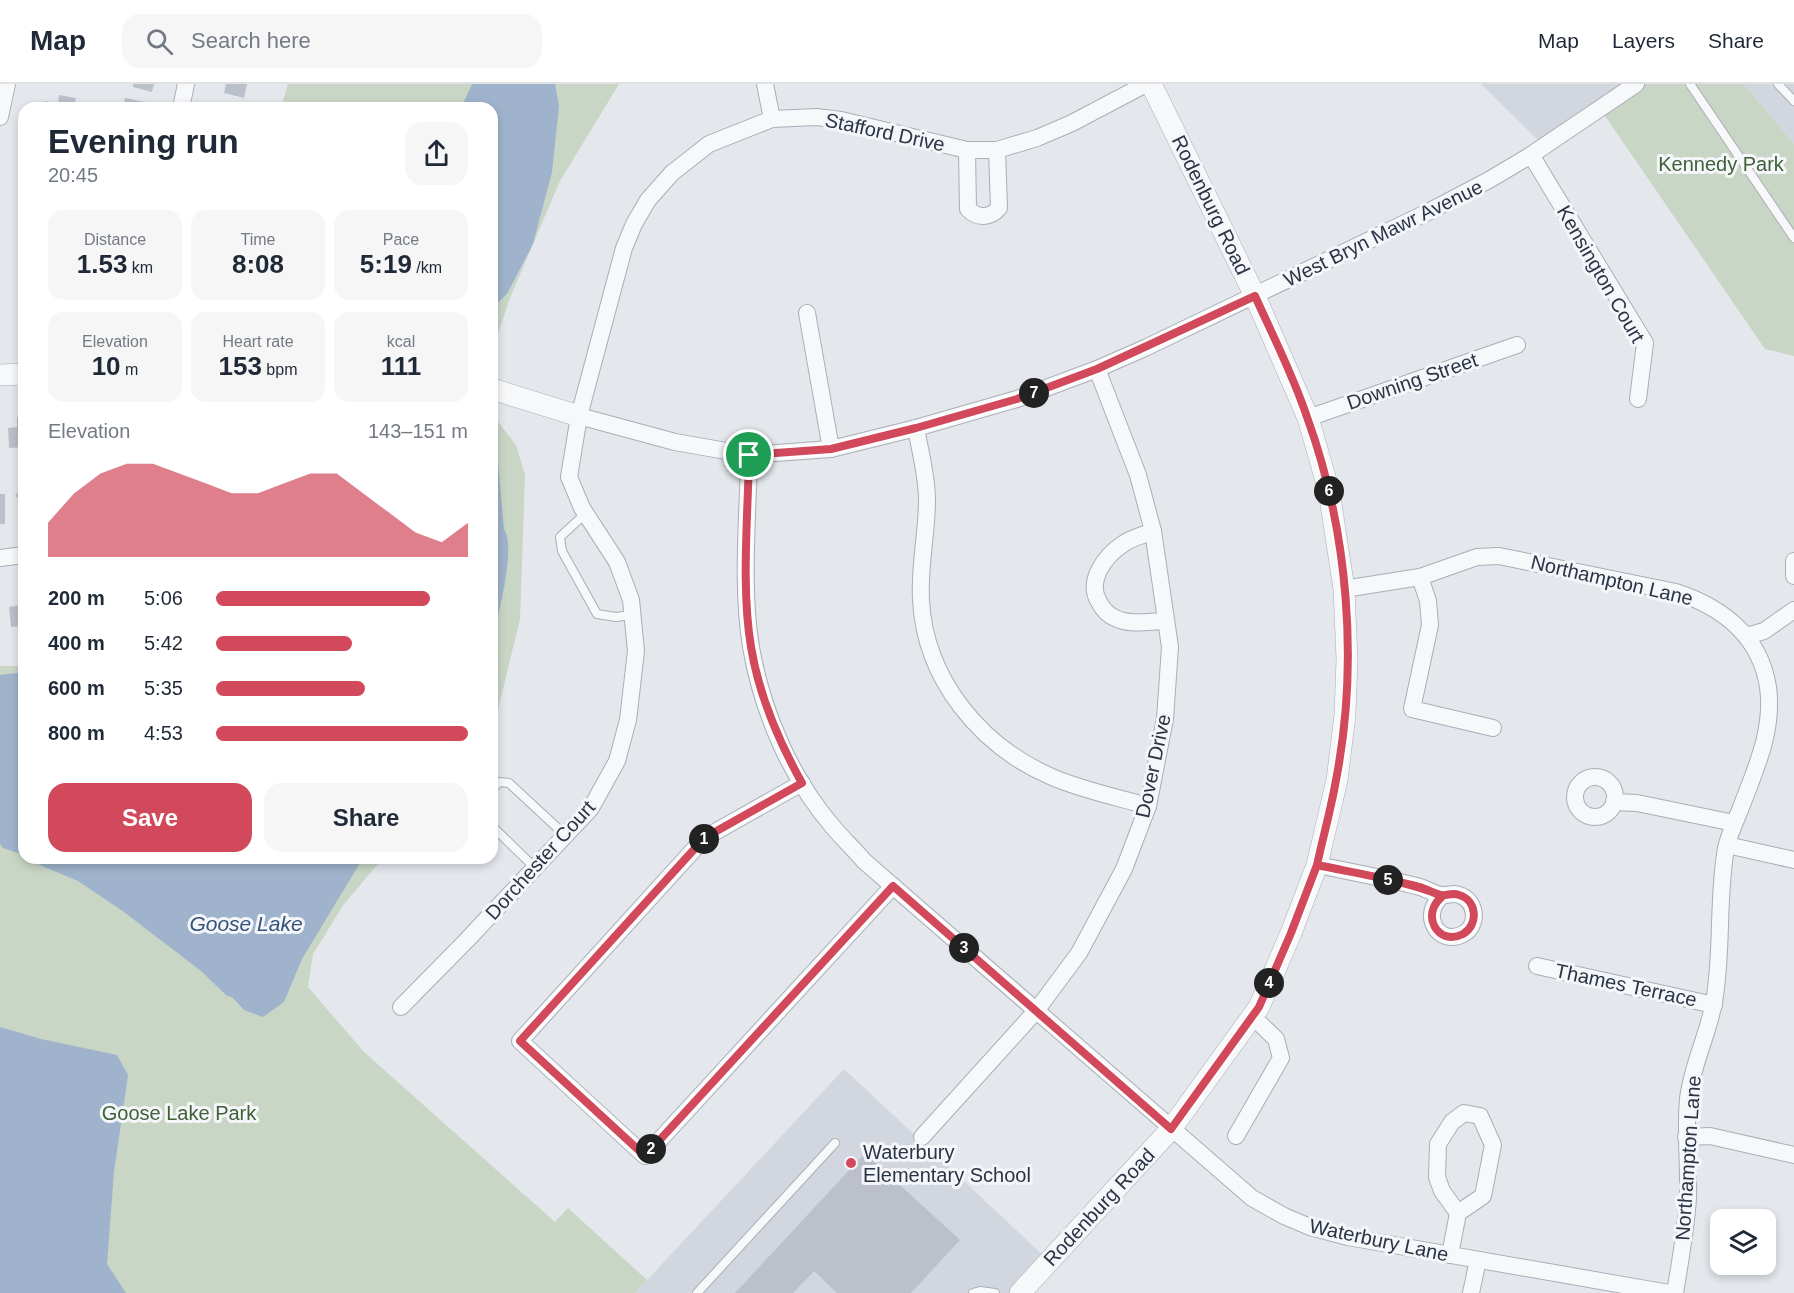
<!DOCTYPE html>
<meta charset="utf-8">
<style>
body{margin:0;font-family:Arial,sans-serif;background:#f6f6f7;color:#1f2937;height:100vh;display:flex;flex-direction:column;font-size:22px;white-space:nowrap}
*{box-sizing:border-box;margin:0}
p{font-size:20px;color:#747a83}
.icon{flex:none;width:33px;height:33px;fill:none;stroke:currentColor;stroke-width:2;stroke-linecap:round;stroke-linejoin:round}
.map{position:relative;flex:1;overflow:hidden}
.side{position:absolute;left:18px;top:18px;width:480px;height:762px;display:flex;flex-direction:column;background:#fff;border-radius:18px;box-shadow:0 3px 9px #0003}
.side>*{flex:none}
.controls{position:absolute;left:1710px;top:1125px;display:grid;gap:12px}
.controls a{display:grid;place-items:center;width:66px;height:66px;border-radius:12px;background:#fff;box-shadow:0 3px 9px #0003;font-size:30px}
.pin{position:absolute;display:grid;place-items:center;width:51px;height:51px;color:#fff;margin:-26px;border:3px solid #fff;border-radius:50%;box-shadow:0 2px 6px #0007}
.km{position:absolute;width:30px;height:30px;margin:-15px;border-radius:50%;background:#222;color:#fff;font-size:16px;line-height:30px;text-align:center}
.round{display:grid;place-items:center;flex:none;width:63px;height:63px;border-radius:18px;background:#f6f6f7}
.headline{display:flex;align-items:center;justify-content:space-between;height:102px;padding:0 30px}
h1{font-size:33px;font-weight:800;line-height:45px}
.metrics{display:grid;grid-template-columns:repeat(3,1fr);gap:9px;height:102px;padding:6px 30px}
.metrics div{display:grid;align-content:center;border-radius:15px;background:#f6f6f7;text-align:center}
.metrics b{font-size:26px;font-weight:800}
.metrics small{font-size:16px;font-weight:400}
.metrics p{font-size:16px}
.chart{height:168px;padding:12px 30px}
.chart p{display:flex;justify-content:space-between}
.chart svg{width:100%;height:108px;margin-top:6px;fill:#d1495b;opacity:.7}
.primary-button{display:flex;gap:12px;margin-top:auto;padding:12px 30px}
.primary-button a{flex:1;height:69px;border-radius:18px;background:#d1495b;color:#fff;font-size:24px;font-weight:800;line-height:69px;text-align:center}
.primary-button a+a{background:#f6f6f7;color:#1f2937}
ul{padding:0 30px;list-style:none;font-size:20px}
li{display:grid;grid-template-columns:96px 72px 1fr;align-items:center;height:45px}
li i{height:15px;border-radius:8px;background:#d1495b}
header{display:flex;align-items:center;gap:36px;box-sizing:border-box;height:84px;padding:0 30px;background:#fff;border-bottom:2px solid #e0e1e3}
header strong{font-size:28px}
nav{display:flex;gap:33px;margin-inline-start:auto;font-size:21px}
.search{width:420px;height:54px;background:#f6f6f7;display:flex;align-items:center;gap:15px;box-sizing:border-box;padding:0 21px;border-radius:18px;color:#747a83;font-size:22px}
.map>svg:first-child{display:block}
</style>
<header>
<strong>Map</strong>
<div class="search"><svg class="icon" aria-label="search" viewBox="0 0 24 24"><circle cx="10" cy="10" r="6"/><path d="M15 15l6 6"/></svg>Search here</div>
<nav><a>Map</a><a>Layers</a><a>Share</a></nav>
</header>
<div class="map">
<svg width="1794" height="1209" viewBox="0 0 1794 1209">
<rect width="100%" height="100%" fill="#e4e7ec"/>
<g fill="#d2d6de">
<polygon points="1481,0 1630,0 1542,60"/>
<polygon points="1744,0 1794,0 1794,60"/>
<polygon points="844,985 1046,1174 1013,1209 635,1209"/>
</g>
<g fill="#c9d6c5">
<polygon points="288,0 619,0 560,97 510,214 492,267 492,24 281,24"/>
<polygon points="1640,0 1744,0 1794,60 1794,272 1765,265 1603,29"/>
<polygon points="492,330 516,361 525,391 520,535 494,642 492,644"/>
<polygon points="0,582 24,582 24,774 383,774 344,820 313,870 308,903 364,968 555,1138 568,1124 647,1196 635,1209 0,1209"/>
</g>
<g fill="#9fb4cc">
<polygon points="472,0 555,0 559,22 552,88 533,160 507,210 492,224 492,24 461,24"/>
<path d="M492,370L498,378L504,445C517,465 497,533 492,558Z"/>
<polygon points="24,588 24,771 3,764 0,760 0,591"/>
<polygon points="28,774 363,774 302,875 284,918 263,933 244,926 232,913 227,912 201,887 124,828 78,797 42,782"/>
<polygon points="0,943 41,955 117,971 128,991 114,1088 107,1180 126,1209 0,1209"/>
</g>
<g fill="#bbc0ca">
<polygon points="133,0 154,0 152,8 133,3"/>
<polygon points="226,0 247,0 244,14 224,9"/>
<polygon points="59,11 76,14 74,24 43,24 44,17 58,19"/>
<polygon points="125,14 150,19 149,24 123,24"/>
<polygon points="17,333 24,333 24,363 9,364 8,344 17,343"/>
<polygon points="24,401 24,418 15,412"/>
<rect x="0" y="410" width="5" height="30"/>
<polygon points="24,508 24,542 11,543 9,523 20,521 18,509"/>
<polygon points="865,1069 960,1156 911,1209 837,1209 814,1187 793,1209 735,1209"/>
</g>
<g fill="none" stroke-linecap="round" stroke-linejoin="round">
<defs>
<g id="service">
<polyline points="1690,0 1794,154"/>
<polyline points="1778,0 1794,17"/>
<polyline points="586,429 560,453 562,467 597,530 616,533 632,531"/>
<polyline points="492,706 499,698 509,699 565,751"/>
<polyline points="492,742 535,784"/>
<polyline points="697,1209 835,1059"/>
<polyline points="973,1209 980,1207 995,1209"/>
</g>
<g id="minor">
<polyline points="765,0 772,35"/>
<polyline points="181,24 186,0"/>
<polyline points="0,33 7,0"/>
<path d="M967,66L968,125C978,135 990,134 999,124L997,66"/>
<polyline points="1531,71 1645,259 1638,315"/>
<polyline points="807,229 831,365"/>
<polyline points="579,332 675,358 749,371 831,365 916,344 1017,315 1097,285 1145,264 1428,128 1489,96 1531,71 1636,0"/>
<polyline points="1308,334 1517,261"/>
<path d="M916,344C920,367 927,392 927,416C927,449 919,482 921,516C925,595 980,662 1052,693C1082,706 1116,713 1148,722"/>
<path d="M749,371C748,432 741,503 751,563C762,627 790,693 833,743C843,755 854,765 864,777L1252,1114L1284,1132L1310,1143L1348,1153L1669,1209"/>
<path d="M1153,447C1144,451 1131,454 1123,460C1105,472 1086,497 1099,518C1103,526 1110,533 1120,536C1134,541 1151,537 1166,537"/>
<polyline points="0,474 24,471"/>
<polyline points="1794,477 1794,492"/>
<polyline points="1420,493 1428,517 1430,541 1412,625 1493,644"/>
<path d="M1344,505L1420,493L1477,473L1499,472L1676,508C1722,523 1760,552 1768,603C1774,647 1755,686 1740,726C1735,738 1729,751 1726,764C1717,815 1723,867 1714,918C1708,951 1692,981 1688,1015C1685,1048 1689,1081 1688,1114C1686,1146 1680,1178 1675,1209"/>
<polyline points="1747,552 1764,547 1794,526"/>
<circle cx="1595" cy="713" r="20"/>
<polyline points="802,699 706,753 698,761 520,957 645,1072 893,802"/>
<polyline points="1614,718 1637,719 1734,739"/>
<polyline points="1727,761 1794,776"/>
<path d="M1317,781C1351,788 1386,794 1420,803C1427,805 1434,810 1442,811C1447,812 1453,808 1459,811C1477,816 1479,842 1463,850C1438,863 1419,830 1443,811"/>
<polyline points="1537,882 1714,921"/>
<polyline points="401,923 467,856 591,724 617,677 628,636 636,567 631,516 617,478 582,424 569,393 579,332 624,164 634,140 648,116 672,89 709,60 772,35 816,33 841,36 967,66 997,66 1037,54 1072,39 1146,0"/>
<polyline points="1236,1052 1281,974 1276,955 1252,932"/>
<polyline points="922,1053 1036,927 1079,869 1124,785 1148,722 1165,635 1170,563 1153,447 1138,391 1097,285"/>
<polyline points="1686,1053 1710,1052 1794,1071"/>
<polyline points="1450,1171 1458,1129 1483,1112 1493,1061 1480,1032 1464,1029 1452,1038 1438,1060 1437,1093 1442,1107 1458,1129"/>
<polyline points="1471,1209 1478,1176"/>
</g>
<g id="tertiary">
<polyline points="0,291 24,290"/>
<polyline points="492,305 579,332"/>
<polyline points="1020,1209 1171,1045 1259,923 1291,849 1317,781 1337,696 1345,631 1347,575 1344,505 1329,407 1308,334 1255,212 1151,0"/>
</g>
</defs>
<use href="#service" stroke="#a9aeb7" stroke-width="10"/>
<use href="#minor" stroke="#a9aeb7" stroke-width="18"/>
<use href="#tertiary" stroke="#a9aeb7" stroke-width="22"/>
<use href="#service" stroke="#f7f8fa" stroke-width="8"/>
<use href="#minor" stroke="#f7f8fa" stroke-width="16"/>
<use href="#tertiary" stroke="#f7f8fa" stroke-width="21"/>
</g>
<g fill="none" stroke-linecap="round" stroke-linejoin="round">
<defs>
<path id="route" d="M749,371C748,432 741,503 751,563C759,612 778,656 802,699L706,753L698,761L520,957L645,1072L893,802L1171,1045L1259,923L1291,849L1317,781C1351,788 1386,794 1420,803C1427,805 1434,810 1441,811C1447,812 1453,808 1459,811C1477,816 1479,841 1463,850C1438,863 1419,830 1443,812C1403,796 1359,790 1317,781C1323,753 1331,725 1336,696C1359,578 1348,446 1307,333C1293,291 1273,252 1255,212L1097,285L1017,315L916,344L831,365L749,371"/>
</defs>
<use href="#route" stroke="#fff" stroke-width="12"/>
<use href="#route" stroke="#d1495b" stroke-width="8"/>
</g>
<circle fill="#d1495b" stroke="#f4f6f9" stroke-width="2" cx="851" cy="1079" r="6"/>
<g text-anchor="middle" dominant-baseline="central" stroke-width="6" stroke-linejoin="round" paint-order="stroke">
<g font-size="20" fill="#2b3445" stroke="#f4f6f9">
<text transform="translate(885 48) rotate(12)">Stafford Drive</text>
<text transform="translate(1211 121) rotate(64)">Rodenburg Road</text>
<text transform="translate(1383 149) rotate(-26)">West Bryn Mawr Avenue</text>
<text transform="translate(1601 190) rotate(60)">Kensington Court</text>
<text transform="translate(1412 297) rotate(-19)">Downing Street</text>
<text transform="translate(1612 496) rotate(13)">Northampton Lane</text>
<text transform="translate(1153 682) rotate(-78)">Dover Drive</text>
<text transform="translate(540 776) rotate(-48)">Dorchester Court</text>
<text transform="translate(1626 901) rotate(12)">Thames Terrace</text>
<text transform="translate(1688 1074) rotate(-86)">Northampton Lane</text>
<text transform="translate(1099 1123) rotate(-47)">Rodenburg Road</text>
<text transform="translate(1379 1156) rotate(12)">Waterbury Lane</text>
</g>
<g font-size="20" fill="#3f6138" stroke="#f4f6f9">
<text x="1721" y="80">Kennedy Park</text>
<text x="179" y="1029">Goose Lake Park</text>
</g>
<g font-size="20" fill="#2b3445" stroke="#f4f6f9" text-anchor="start">
<text x="863" y="1068">Waterbury<tspan x="863" dy="23">Elementary School</tspan></text>
</g>
<g font-size="21" font-style="italic" fill="#34527a" stroke="#f4f6f9">
<text x="246" y="839">Goose Lake</text>
</g>
</g>
</svg>
<div class="controls">
<a><svg class="icon" aria-label="layers" viewBox="0 0 24 24"><path d="M12 4l9 5-9 5-9-5zM3 14l9 5 9-5"/></svg></a>
</div>
<div class="pin" style="left:749px;top:371px;background:#1e9e55"><svg class="icon" aria-label="arrive" viewBox="0 0 24 24"><path d="M6 21V4h12l-3 4 3 4H6"/></svg></div>
<b class="km" style="left:704px;top:755px">1</b>
<b class="km" style="left:651px;top:1065px">2</b>
<b class="km" style="left:964px;top:864px">3</b>
<b class="km" style="left:1269px;top:899px">4</b>
<b class="km" style="left:1388px;top:796px">5</b>
<b class="km" style="left:1329px;top:407px">6</b>
<b class="km" style="left:1034px;top:309px">7</b>
<section class="side">
<div class="headline"><div><h1>Evening run</h1><p>20:45</p></div><a class="round"><svg class="icon" aria-label="share" viewBox="0 0 24 24"><path d="M12 15V3M7 8l5-5 5 5M5 13v7h14v-7"/></svg></a></div>
<div class="metrics">
<div><p>Distance</p><b>1.53<small> km</small></b></div>
<div><p>Time</p><b>8:08</b></div>
<div><p>Pace</p><b>5:19<small> /km</small></b></div>
</div>
<div class="metrics">
<div><p>Elevation</p><b>10<small> m</small></b></div>
<div><p>Heart rate</p><b>153<small> bpm</small></b></div>
<div><p>kcal</p><b>111</b></div>
</div>
<div class="chart"><p><span>Elevation</span>143–151 m</p>
<svg viewBox="0 0 160 44" preserveAspectRatio="none"><path d="M0 44V30L10 18L20 10L30 6L40 6L50 10L60 14L70 18L80 18L90 14L100 10L110 10L120 18L130 26L140 34L150 38L160 30V44z"/></svg>
</div>
<ul>
<li><b>200 m</b>5:06<i style="width:85%"></i></li>
<li><b>400 m</b>5:42<i style="width:54%"></i></li>
<li><b>600 m</b>5:35<i style="width:59%"></i></li>
<li><b>800 m</b>4:53<i style="width:100%"></i></li>
</ul>
<div class="primary-button"><a>Save</a><a>Share</a></div>
</section>
</div>
